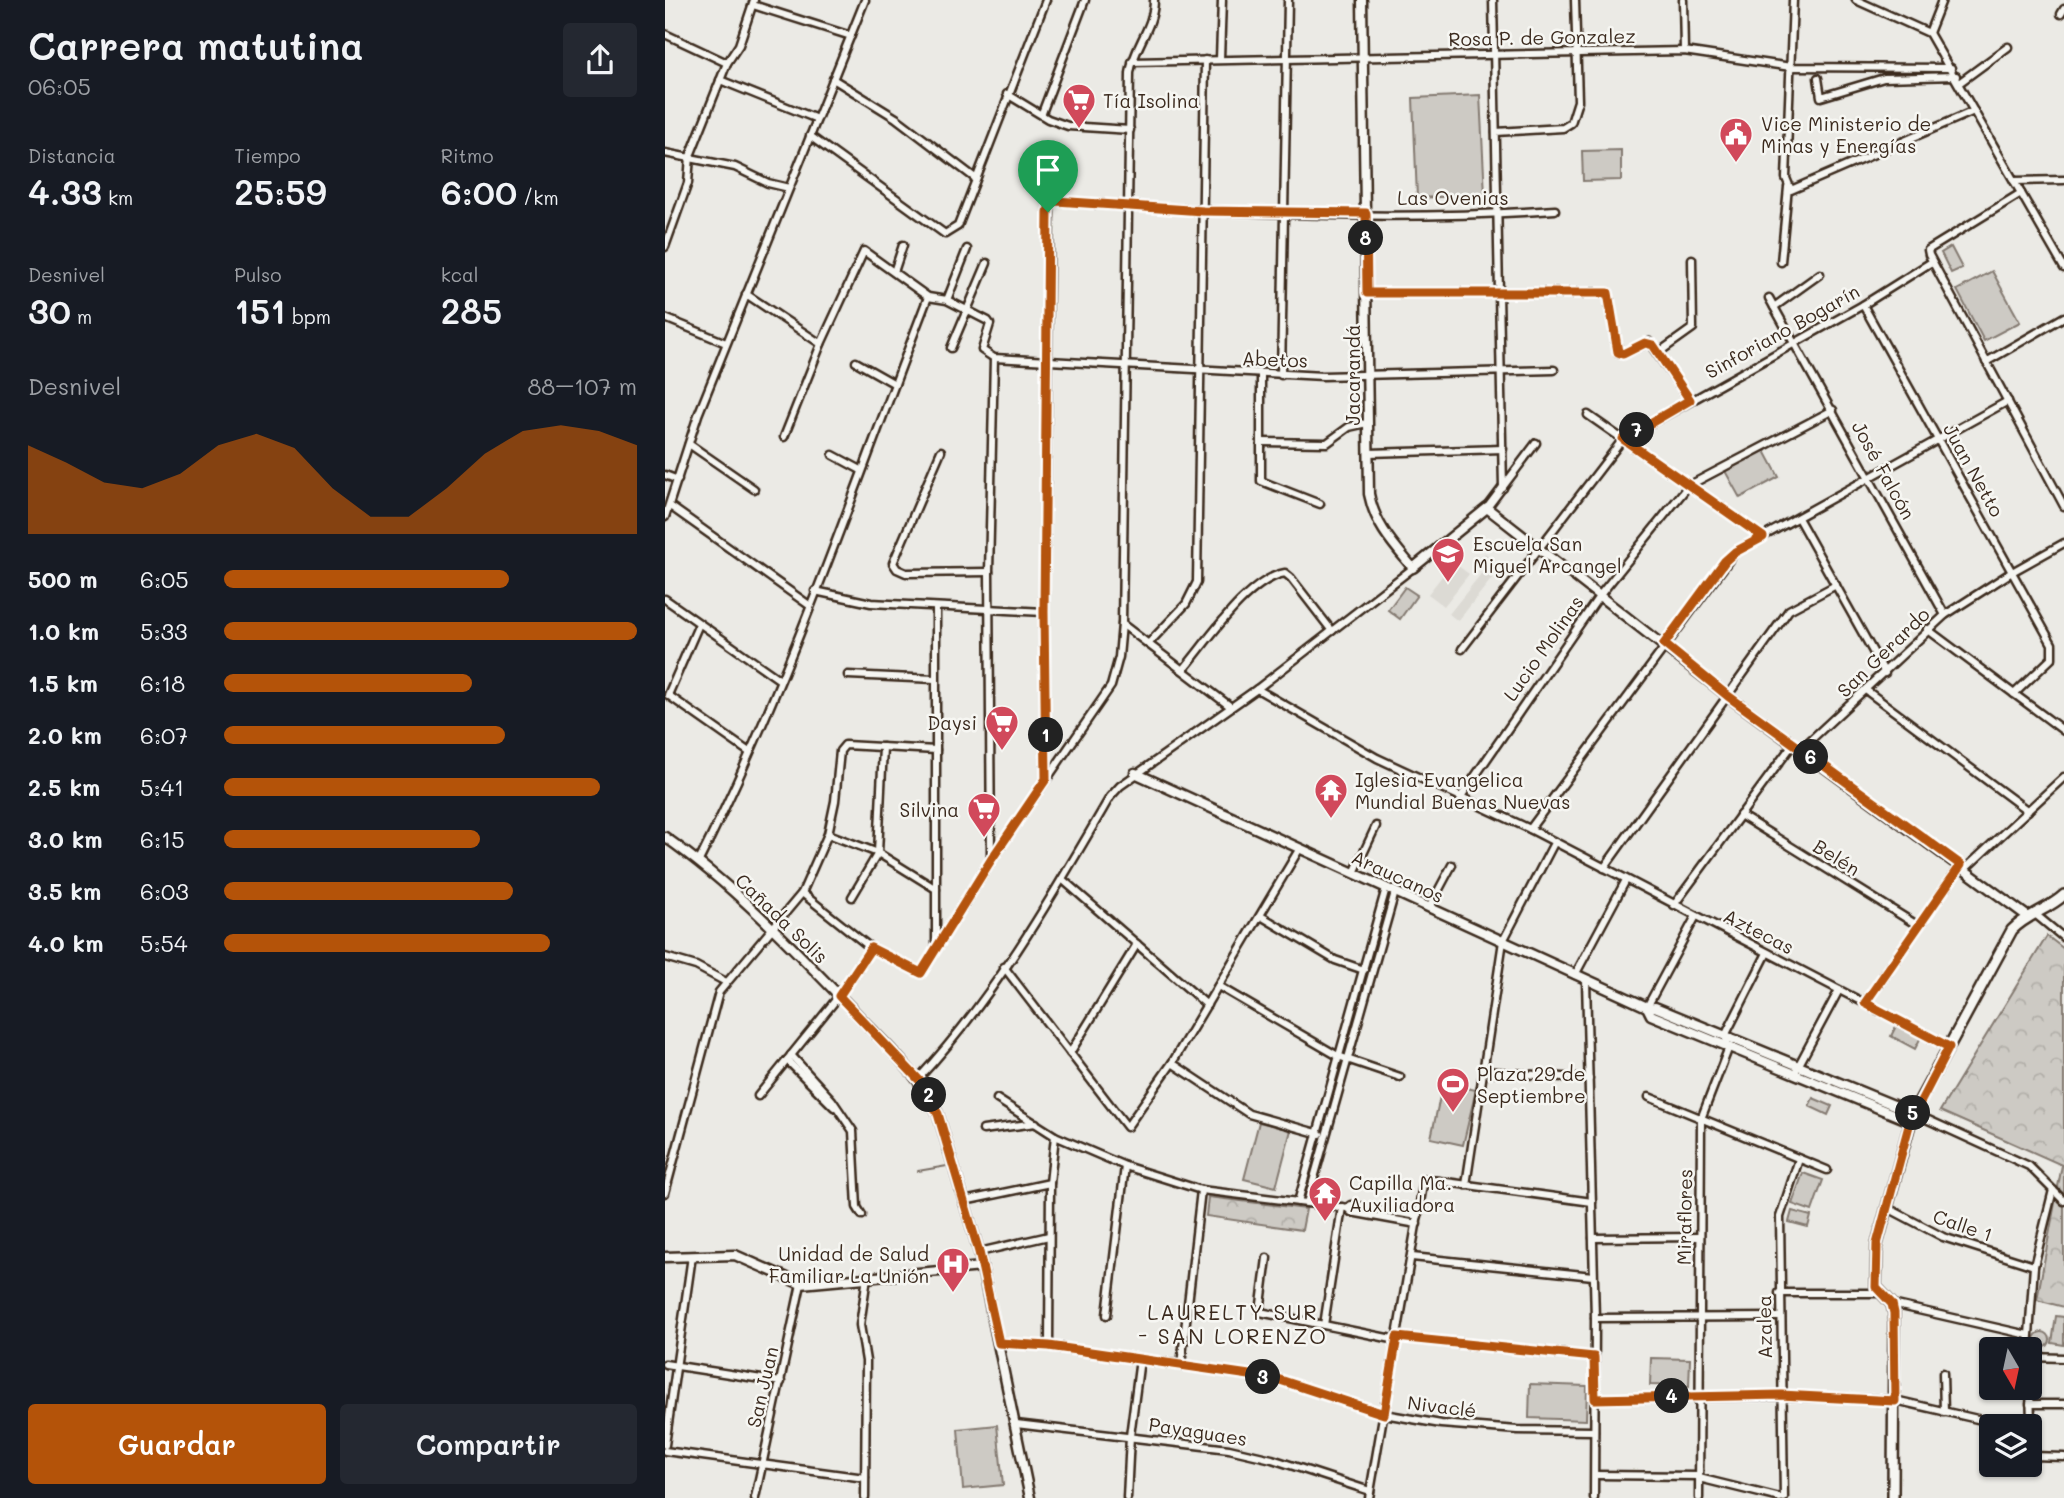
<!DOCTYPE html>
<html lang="es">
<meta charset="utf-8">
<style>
body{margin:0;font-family:Mali,sans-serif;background:#242831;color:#f1f3f6;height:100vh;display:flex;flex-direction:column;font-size:26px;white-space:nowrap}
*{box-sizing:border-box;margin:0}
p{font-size:23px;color:#9ea1a6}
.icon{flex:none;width:38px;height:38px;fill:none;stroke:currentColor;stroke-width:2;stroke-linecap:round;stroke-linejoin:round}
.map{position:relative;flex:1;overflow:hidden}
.side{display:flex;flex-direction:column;background:#171b24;width:665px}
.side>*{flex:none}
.needle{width:46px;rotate:171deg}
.buttons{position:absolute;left:1314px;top:1337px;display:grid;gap:14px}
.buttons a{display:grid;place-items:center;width:63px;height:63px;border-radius:7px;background:#171b24;box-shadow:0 2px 5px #0004;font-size:35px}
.pin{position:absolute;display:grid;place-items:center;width:60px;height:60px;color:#fff;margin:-72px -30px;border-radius:50% 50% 50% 0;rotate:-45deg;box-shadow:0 0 7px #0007}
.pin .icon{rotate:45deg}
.km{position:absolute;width:35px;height:35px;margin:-18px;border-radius:50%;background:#222;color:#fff;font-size:19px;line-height:35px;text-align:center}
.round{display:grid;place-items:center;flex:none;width:74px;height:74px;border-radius:7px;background:#242831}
.summary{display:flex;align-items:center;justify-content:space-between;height:119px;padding:0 28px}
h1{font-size:38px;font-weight:600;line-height:52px}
.metrics{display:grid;grid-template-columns:repeat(3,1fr);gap:10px;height:119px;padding:7px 28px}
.metrics div{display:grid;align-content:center}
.metrics b{font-size:35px;font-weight:600}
.metrics small{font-size:19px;font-weight:400}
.metrics p{font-size:19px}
.chart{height:196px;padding:14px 28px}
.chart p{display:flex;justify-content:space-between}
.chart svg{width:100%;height:126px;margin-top:7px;fill:#b45309;opacity:.7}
.primary-button{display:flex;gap:14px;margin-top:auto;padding:14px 28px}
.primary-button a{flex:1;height:80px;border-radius:7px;background:#b45309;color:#fff;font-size:28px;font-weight:600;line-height:80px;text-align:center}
.primary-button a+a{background:#242831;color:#f1f3f6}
ul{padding:0 28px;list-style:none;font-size:23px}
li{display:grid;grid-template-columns:112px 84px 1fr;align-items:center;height:52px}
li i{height:18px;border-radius:9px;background:#b45309}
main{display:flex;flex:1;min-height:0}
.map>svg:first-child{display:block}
</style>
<main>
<section class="side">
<div class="summary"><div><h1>Carrera matutina</h1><p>06:05</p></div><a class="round"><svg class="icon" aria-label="share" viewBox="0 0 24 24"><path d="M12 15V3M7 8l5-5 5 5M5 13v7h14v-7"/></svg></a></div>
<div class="metrics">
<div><p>Distancia</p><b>4.33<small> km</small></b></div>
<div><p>Tiempo</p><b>25:59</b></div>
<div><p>Ritmo</p><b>6:00<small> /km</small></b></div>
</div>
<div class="metrics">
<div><p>Desnivel</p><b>30<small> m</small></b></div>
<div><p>Pulso</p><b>151<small> bpm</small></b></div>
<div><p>kcal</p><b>285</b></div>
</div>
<div class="chart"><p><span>Desnivel</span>88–107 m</p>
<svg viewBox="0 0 160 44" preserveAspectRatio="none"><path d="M0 44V13L10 19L20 26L30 28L40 23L50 13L60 9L70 14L80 28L90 38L100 38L110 28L120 16L130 8L140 6L150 8L160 13V44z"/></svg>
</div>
<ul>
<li><b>500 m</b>6:05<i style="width:69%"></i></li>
<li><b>1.0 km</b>5:33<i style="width:100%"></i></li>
<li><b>1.5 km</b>6:18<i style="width:60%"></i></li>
<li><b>2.0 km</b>6:07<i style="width:68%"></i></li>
<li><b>2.5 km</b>5:41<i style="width:91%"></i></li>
<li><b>3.0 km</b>6:15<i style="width:62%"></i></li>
<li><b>3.5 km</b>6:03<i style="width:70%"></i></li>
<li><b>4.0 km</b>5:54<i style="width:79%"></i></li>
</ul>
<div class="primary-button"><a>Guardar</a><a>Compartir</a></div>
</section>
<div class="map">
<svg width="1399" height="1498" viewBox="0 0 1399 1498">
<defs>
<pattern id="forest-crowns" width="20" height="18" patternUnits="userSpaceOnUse" patternTransform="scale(1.75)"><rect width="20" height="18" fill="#cdcac4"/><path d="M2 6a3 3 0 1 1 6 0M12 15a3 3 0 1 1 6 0" fill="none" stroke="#b1aea8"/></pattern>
</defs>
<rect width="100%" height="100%" fill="#ebeae5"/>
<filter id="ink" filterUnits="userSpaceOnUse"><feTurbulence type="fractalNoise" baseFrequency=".0143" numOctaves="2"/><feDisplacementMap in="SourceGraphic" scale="14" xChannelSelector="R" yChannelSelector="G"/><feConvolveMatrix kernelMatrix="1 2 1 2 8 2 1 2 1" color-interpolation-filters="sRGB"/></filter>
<g filter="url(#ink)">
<g fill="#dcdad4">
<polygon points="820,553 827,559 825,562 820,558 817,563 822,567 826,562 833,567 830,572 825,568 822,572 828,577 793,621 784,614 819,570 806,560 810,555 815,559"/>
<polygon points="788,562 804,574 779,606 763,594"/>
</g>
<g fill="url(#forest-crowns)" stroke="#847a71" stroke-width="2">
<polygon points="1382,936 1399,949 1399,1307 1372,1300 1397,1165 1275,1111"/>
<polygon points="543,1197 641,1209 637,1230 541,1216"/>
</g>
<g fill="#cdcac4" stroke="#847a71" stroke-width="2">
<polygon points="815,95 820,195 752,198 748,98"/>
<polygon points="956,150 956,180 918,181 917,151"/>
<polygon points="1286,247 1297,268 1286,273 1276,253"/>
<polygon points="1327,271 1355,322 1319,341 1292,290"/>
<polygon points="1099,449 1114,477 1075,498 1060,471"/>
<polygon points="740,587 752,595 735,619 723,610"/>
<polygon points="1232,1024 1256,1037 1250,1049 1226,1036"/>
<polygon points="778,1083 811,1090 798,1145 766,1138"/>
<polygon points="1148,1098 1167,1106 1163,1115 1144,1106"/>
<polygon points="594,1122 626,1130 611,1187 579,1179"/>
<polygon points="1138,1173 1158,1180 1147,1211 1127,1204"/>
<polygon points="1127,1211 1146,1216 1143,1227 1124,1222"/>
<polygon points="1391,1316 1399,1317 1399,1345 1387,1343"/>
<circle cx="1377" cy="1340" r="8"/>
<polygon points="986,1358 1025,1359 1024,1386 985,1385"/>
<polygon points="865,1384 922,1386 921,1420 864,1418"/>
<polygon points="332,1425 338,1485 298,1489 293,1429"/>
</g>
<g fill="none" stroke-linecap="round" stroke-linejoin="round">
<g stroke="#7c7167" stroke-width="2">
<polyline points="192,1007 213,1028"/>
<polyline points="253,1171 282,1166"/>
</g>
<defs>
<g id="minor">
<polyline points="828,0 838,488"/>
<polyline points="1018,0 1019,51"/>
<polyline points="1128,0 1121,178 1126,190 1309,111"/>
<polyline points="1191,0 1264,33 1399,268"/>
<polyline points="88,5 186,36"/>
<polyline points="1396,14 1399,9"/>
<polyline points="1264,33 1277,0"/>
<polyline points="0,34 62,63"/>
<polyline points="555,59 557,0"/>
<polyline points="467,62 1019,51 1126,67 1286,68"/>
<polyline points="1153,78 1156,97 1219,78 1291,76"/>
<polyline points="168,79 231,118 310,178"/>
<polyline points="55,80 152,119"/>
<polyline points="1294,83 1343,47"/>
<polyline points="342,94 383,119 403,126 465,130"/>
<polyline points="377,113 420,0"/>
<polyline points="831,132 898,128 906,123 913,101 910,0"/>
<polyline points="145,136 280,234 293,226 381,0"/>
<polyline points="0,153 70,167 103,183 124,188"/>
<polyline points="1349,181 1399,180"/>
<polyline points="1356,193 1263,250 1264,255 1399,506"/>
<polyline points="0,247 23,183 25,156 62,63 74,45 89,0"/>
<polyline points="1116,262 1123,187"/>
<polyline points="229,272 238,245"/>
<polyline points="702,293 943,293 953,352 958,354 984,342 1025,400"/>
<polyline points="81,294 156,344"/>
<polyline points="1104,298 1280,615"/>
<polyline points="282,300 302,249"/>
<polyline points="1198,305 1387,644 1387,658 1349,694"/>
<polyline points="1109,307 1155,274"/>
<polyline points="0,318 61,343"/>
<polyline points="286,348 322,263"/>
<polyline points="993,353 1028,328 1027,259"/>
<polyline points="191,362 230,384"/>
<polyline points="1321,362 1399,317"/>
<polyline points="596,374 596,481 655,504"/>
<polyline points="616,375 623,0"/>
<polyline points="923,415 1098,537"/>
<polyline points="119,437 156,344 199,251 263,297 282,300 323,321 325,324 317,350 329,358 658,376 889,370"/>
<polyline points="596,442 662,443 684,427 702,423"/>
<polyline points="24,444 89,489"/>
<polyline points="276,451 228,563 232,569 241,573 324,572"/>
<polyline points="704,453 838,449"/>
<polyline points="168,455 196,470"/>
<polyline points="0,475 13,480"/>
<polyline points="5,506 144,605"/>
<polyline points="822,508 871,443"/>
<polyline points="0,517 33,415 200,0"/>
<polyline points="1133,518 1220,673"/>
<polyline points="150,591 206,603 379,612"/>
<polyline points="0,599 115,680"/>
<polyline points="271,607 271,945"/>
<polyline points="34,624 3,695 84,752"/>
<polyline points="457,624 566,707"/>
<polyline points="1262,629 1399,731"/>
<polyline points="483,644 521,604 532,582 540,60"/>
<polyline points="797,649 958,439 1198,305 1265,263"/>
<path d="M518,670C542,642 583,579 620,573L626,578L667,631"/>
<polyline points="183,675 270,679"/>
<polyline points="592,689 712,758 865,829 1284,1047"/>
<polyline points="1202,691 1363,811"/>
<polyline points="1136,749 1280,615 1347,572 1399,543"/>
<path d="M381,777L379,612L385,204L391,201C556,213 725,222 890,210"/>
<polyline points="795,798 935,595 1023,486 1168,410"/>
<polyline points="1075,815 1252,925"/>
<polyline points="865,829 1070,552 1343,401"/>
<polyline points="163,834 213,853 271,889"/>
<polyline points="326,860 324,572 329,358"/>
<path d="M34,861C125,680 190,486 263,297"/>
<polyline points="939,868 1124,610 1171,585"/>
<polyline points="1300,869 1399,777"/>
<polyline points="689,873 711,826"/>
<polyline points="397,879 542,1005"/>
<path d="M137,893L206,948L256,973L326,860L446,686L454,657L457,624L465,73C469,46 489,28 489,0"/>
<polyline points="187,897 213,853 218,747"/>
<polyline points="1009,905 1128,744"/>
<polyline points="764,908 787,865"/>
<polyline points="1370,914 1399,938"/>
<polyline points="596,916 670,960 699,970"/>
<polyline points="0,957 31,966 61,982"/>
<polyline points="339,967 462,1127 507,1063 635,848"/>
<polyline points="910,975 961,880"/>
<polyline points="921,980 930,1318 929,1498"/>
<polyline points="553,986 673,1056 735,1077"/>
<polyline points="1200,1003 1296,865"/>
<polyline points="982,1007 1031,916"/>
<polyline points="405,1053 472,944"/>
<polyline points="126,1055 167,1100 188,1131 192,1207 197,1215"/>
<polyline points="122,1060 169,1107"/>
<polyline points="507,1063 584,1114 655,1134"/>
<polyline points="819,1071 924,1079"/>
<polyline points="1129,1074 1174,990"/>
<path d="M253,1079C330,997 388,895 445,797L455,786L592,689L748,568"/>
<polyline points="93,1096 174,996 206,948"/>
<polyline points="984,1097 1162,1170"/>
<polyline points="332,1099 390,1136 460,1166 536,1190 682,1208 686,1205 753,1216"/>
<polyline points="1248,1113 1364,1166 1399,1201"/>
<polyline points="318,1130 371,1123"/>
<polyline points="801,1185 838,941 889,843"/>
<polyline points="0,1193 54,992 137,893 163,834 170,801 175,751 180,745 271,750"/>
<polyline points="299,1201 385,1183"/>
<polyline points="633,1202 721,888"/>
<polyline points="642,1203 730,892"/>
<polyline points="1221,1207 1278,1237 1369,1266"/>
<polyline points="682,1208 686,1212 752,1224"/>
<polyline points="928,1238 1034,1237"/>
<polyline points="314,1252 384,1236"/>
<polyline points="747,1257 928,1276"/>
<polyline points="602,1258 595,1312 732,1340"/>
<polyline points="1114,1293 1214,1293"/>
<polyline points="1227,1304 1363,1335"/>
<polyline points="442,1315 460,1166"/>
<polyline points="930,1318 1114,1317"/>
<polyline points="659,1325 677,1207"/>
<polyline points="732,1337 929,1357"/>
<polyline points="334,1343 384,1346 612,1379 719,1414 776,1424 852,1430 929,1431"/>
<polyline points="384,1346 385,1183 390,1136"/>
<polyline points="1363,1349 1369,1266 1388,1190"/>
<polyline points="1365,1357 1399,1358"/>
<polyline points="0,1364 116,1382"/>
<polyline points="516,1365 536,1190"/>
<polyline points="1278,1373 1279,1412"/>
<polyline points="1365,1388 1367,1456 1399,1457"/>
<polyline points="930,1399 1116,1396 1230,1400 1334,1424"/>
<polyline points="1365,1404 1399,1404"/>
<polyline points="351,1424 564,1449 607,1459 705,1491"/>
<polyline points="0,1445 27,1256"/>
<polyline points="0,1451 200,1478"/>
<polyline points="930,1475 1034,1476"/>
<polyline points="1034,1478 1115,1498"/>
<polyline points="90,1498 136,1284"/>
<polyline points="200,1498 201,1361 195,1325 202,1277"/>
<polyline points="462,1498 465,1436 475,1359"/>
<polyline points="704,1498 759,1179 927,1202"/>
<polyline points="1034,1498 1036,1119 1064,1047 1060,1036 1102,953"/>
<polyline points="1119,1498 1115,1217 1134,1159"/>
</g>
<g id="tertiary">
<path d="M697,0L704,494C710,525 728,544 748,568L822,508L1064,697L1362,916"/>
<polyline points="470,773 982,1007 986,1015 1245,1121"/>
<path d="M0,837C71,887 129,949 189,1011C219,1044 254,1073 273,1114L314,1252L365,1498"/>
<polyline points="983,1008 990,1007 1248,1113"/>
<polyline points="0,1257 70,1255 136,1284 317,1267"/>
</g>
<path id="secondary" d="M1228,1498L1229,1313L1227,1304L1211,1287L1212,1244L1248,1113L1347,930C1362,914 1383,910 1399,895"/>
</defs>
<use href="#minor" stroke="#3b2a1e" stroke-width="11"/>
<use href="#tertiary" stroke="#3b2a1e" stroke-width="13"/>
<use href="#secondary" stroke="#3b2a1e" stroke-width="14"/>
<use href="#minor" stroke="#f6f6f2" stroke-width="6"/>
<use href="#tertiary" stroke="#f6f6f2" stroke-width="8"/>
<use href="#secondary" stroke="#f6f6f2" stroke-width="9"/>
</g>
</g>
<g fill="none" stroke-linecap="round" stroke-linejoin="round" filter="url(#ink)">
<defs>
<polygon id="route" points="391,201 538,211 701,213 702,293 943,293 953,352 958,354 980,343 988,345 1025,400 958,439 1098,537 1070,552 1060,561 999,644 1063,696 1296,865 1200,1003 1284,1047 1245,1122 1212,1244 1211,1287 1227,1304 1229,1313 1230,1401 1116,1395 930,1399 929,1357 732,1337 719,1414 612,1379 384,1346 334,1343 314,1252 273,1114 255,1081 174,996 206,948 256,973 326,860 381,779 379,612 383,212 385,204"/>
</defs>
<use href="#route" stroke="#fff" stroke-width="14"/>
<use href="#route" stroke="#b45309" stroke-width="9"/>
</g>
<defs>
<symbol id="supermarket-pin" viewBox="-11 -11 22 30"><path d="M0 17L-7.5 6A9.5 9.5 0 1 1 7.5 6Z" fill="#d1495b" stroke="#f6f6f2"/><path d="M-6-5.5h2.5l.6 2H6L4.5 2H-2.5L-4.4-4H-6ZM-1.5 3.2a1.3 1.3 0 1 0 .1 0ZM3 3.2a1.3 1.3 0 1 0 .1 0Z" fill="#fff"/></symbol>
<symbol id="civic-pin" viewBox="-11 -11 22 30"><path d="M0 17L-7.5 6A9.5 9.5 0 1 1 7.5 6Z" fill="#d1495b" stroke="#f6f6f2"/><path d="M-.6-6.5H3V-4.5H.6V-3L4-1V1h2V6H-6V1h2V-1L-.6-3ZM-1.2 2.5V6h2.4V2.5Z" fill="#fff"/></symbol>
<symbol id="school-pin" viewBox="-11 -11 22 30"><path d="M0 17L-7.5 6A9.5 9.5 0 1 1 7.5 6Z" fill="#d1495b" stroke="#f6f6f2"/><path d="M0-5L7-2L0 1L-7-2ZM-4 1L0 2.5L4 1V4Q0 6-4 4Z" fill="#fff"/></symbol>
<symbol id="temple-pin" viewBox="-11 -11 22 30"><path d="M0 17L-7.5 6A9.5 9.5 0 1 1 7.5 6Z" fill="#d1495b" stroke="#f6f6f2"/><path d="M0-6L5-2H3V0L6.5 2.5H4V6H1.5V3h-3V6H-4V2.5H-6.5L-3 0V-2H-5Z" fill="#fff"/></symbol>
<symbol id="stadium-pin" viewBox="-11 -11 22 30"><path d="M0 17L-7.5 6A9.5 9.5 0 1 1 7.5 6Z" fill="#d1495b" stroke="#f6f6f2"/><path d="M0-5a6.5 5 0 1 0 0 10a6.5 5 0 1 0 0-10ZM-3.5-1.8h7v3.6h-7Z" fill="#fff"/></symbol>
<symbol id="hospital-pin" viewBox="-11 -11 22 30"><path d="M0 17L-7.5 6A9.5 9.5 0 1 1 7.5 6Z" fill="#d1495b" stroke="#f6f6f2"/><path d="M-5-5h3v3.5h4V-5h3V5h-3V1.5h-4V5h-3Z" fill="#fff"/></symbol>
</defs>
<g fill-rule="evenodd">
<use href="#supermarket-pin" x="395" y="81" width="38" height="52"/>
<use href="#civic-pin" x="1052" y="115" width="38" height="52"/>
<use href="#school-pin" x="764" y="535" width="38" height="52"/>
<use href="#supermarket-pin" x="318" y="703" width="38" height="52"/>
<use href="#temple-pin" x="647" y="771" width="38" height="52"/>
<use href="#supermarket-pin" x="300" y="790" width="38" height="52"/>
<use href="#stadium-pin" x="769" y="1065" width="38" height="52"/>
<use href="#temple-pin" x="641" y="1174" width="38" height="52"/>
<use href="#hospital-pin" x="269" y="1245" width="38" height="52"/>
</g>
<g text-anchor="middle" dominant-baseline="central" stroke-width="5" stroke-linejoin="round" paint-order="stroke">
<g font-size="19" fill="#3b2a1e" stroke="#f6f6f2">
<text transform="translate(877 37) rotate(-1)">Rosa P. de Gonzalez</text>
<text x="788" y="197">Las Ovenias</text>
<text transform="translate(1117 331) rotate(-29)">Sinforiano Bogarín</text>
<text transform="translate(610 359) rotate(2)">Abetos</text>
<text transform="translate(687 375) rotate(-90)">Jacarandá</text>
<text transform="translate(1219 470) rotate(61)">José Falcón</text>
<text transform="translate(1309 470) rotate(61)">Juan Netto</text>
<text transform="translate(878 648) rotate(-55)">Lucio Molinas</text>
<text transform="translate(1218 652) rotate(-44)">San Gerardo</text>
<text transform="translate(1172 857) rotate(32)">Belén</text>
<text transform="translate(733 876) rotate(25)">Araucanos</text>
<text transform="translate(117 918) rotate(44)">Cañada Solis</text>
<text transform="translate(1094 931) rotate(27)">Aztecas</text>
<text transform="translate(1019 1217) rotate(-89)">Miraflores</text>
<text transform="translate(1298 1225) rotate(19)">Calle 1</text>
<text transform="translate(1099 1327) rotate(-91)">Azalea</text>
<text transform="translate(97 1387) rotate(-77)">San Juan</text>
<text transform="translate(777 1406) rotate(7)">Nivaclé</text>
<text transform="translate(533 1431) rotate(9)">Payaguaes</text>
</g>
<g font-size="19" fill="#3b2a1e" stroke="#f6f6f2" text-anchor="start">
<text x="438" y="100">Tía Isolina</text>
<text x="1096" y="123">Vice Ministerio de<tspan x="1096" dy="22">Minas y Energías</tspan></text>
<text x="808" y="543">Escuela San<tspan x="808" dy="22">Miguel Arcangel</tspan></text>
<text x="312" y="722" text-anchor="end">Daysi</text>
<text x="690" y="779">Iglesia Evangelica<tspan x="690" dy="22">Mundial Buenas Nuevas</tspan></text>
<text x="294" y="809" text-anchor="end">Silvina</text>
<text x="812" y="1073">Plaza 29 de<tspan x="812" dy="22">Septiembre</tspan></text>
<text x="684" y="1182">Capilla Ma.<tspan x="684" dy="22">Auxiliadora</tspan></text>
<text x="264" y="1253" text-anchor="end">Unidad de Salud<tspan x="264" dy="22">Familiar La Unión</tspan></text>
</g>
<g font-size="21" letter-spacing="2" fill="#3b2a1e" stroke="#f6f6f2">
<text x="568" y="1311">LAURELTY SUR<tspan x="568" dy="24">- SAN LORENZO</tspan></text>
</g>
</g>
</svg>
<div class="buttons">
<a><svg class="needle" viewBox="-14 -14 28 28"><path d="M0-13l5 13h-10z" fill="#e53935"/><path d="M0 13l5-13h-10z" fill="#9ea1a6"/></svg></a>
<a><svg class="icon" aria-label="layers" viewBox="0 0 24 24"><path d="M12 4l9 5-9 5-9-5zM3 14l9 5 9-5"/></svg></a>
</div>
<div class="pin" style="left:383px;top:212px;background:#1e9e55"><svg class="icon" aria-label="arrive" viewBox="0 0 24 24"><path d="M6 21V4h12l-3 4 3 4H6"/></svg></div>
<b class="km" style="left:381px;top:735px">1</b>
<b class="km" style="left:264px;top:1095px">2</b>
<b class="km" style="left:598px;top:1377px">3</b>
<b class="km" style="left:1007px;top:1396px">4</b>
<b class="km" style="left:1248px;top:1113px">5</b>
<b class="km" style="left:1146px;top:757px">6</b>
<b class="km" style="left:972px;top:430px">7</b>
<b class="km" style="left:701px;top:238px">8</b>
</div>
</main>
